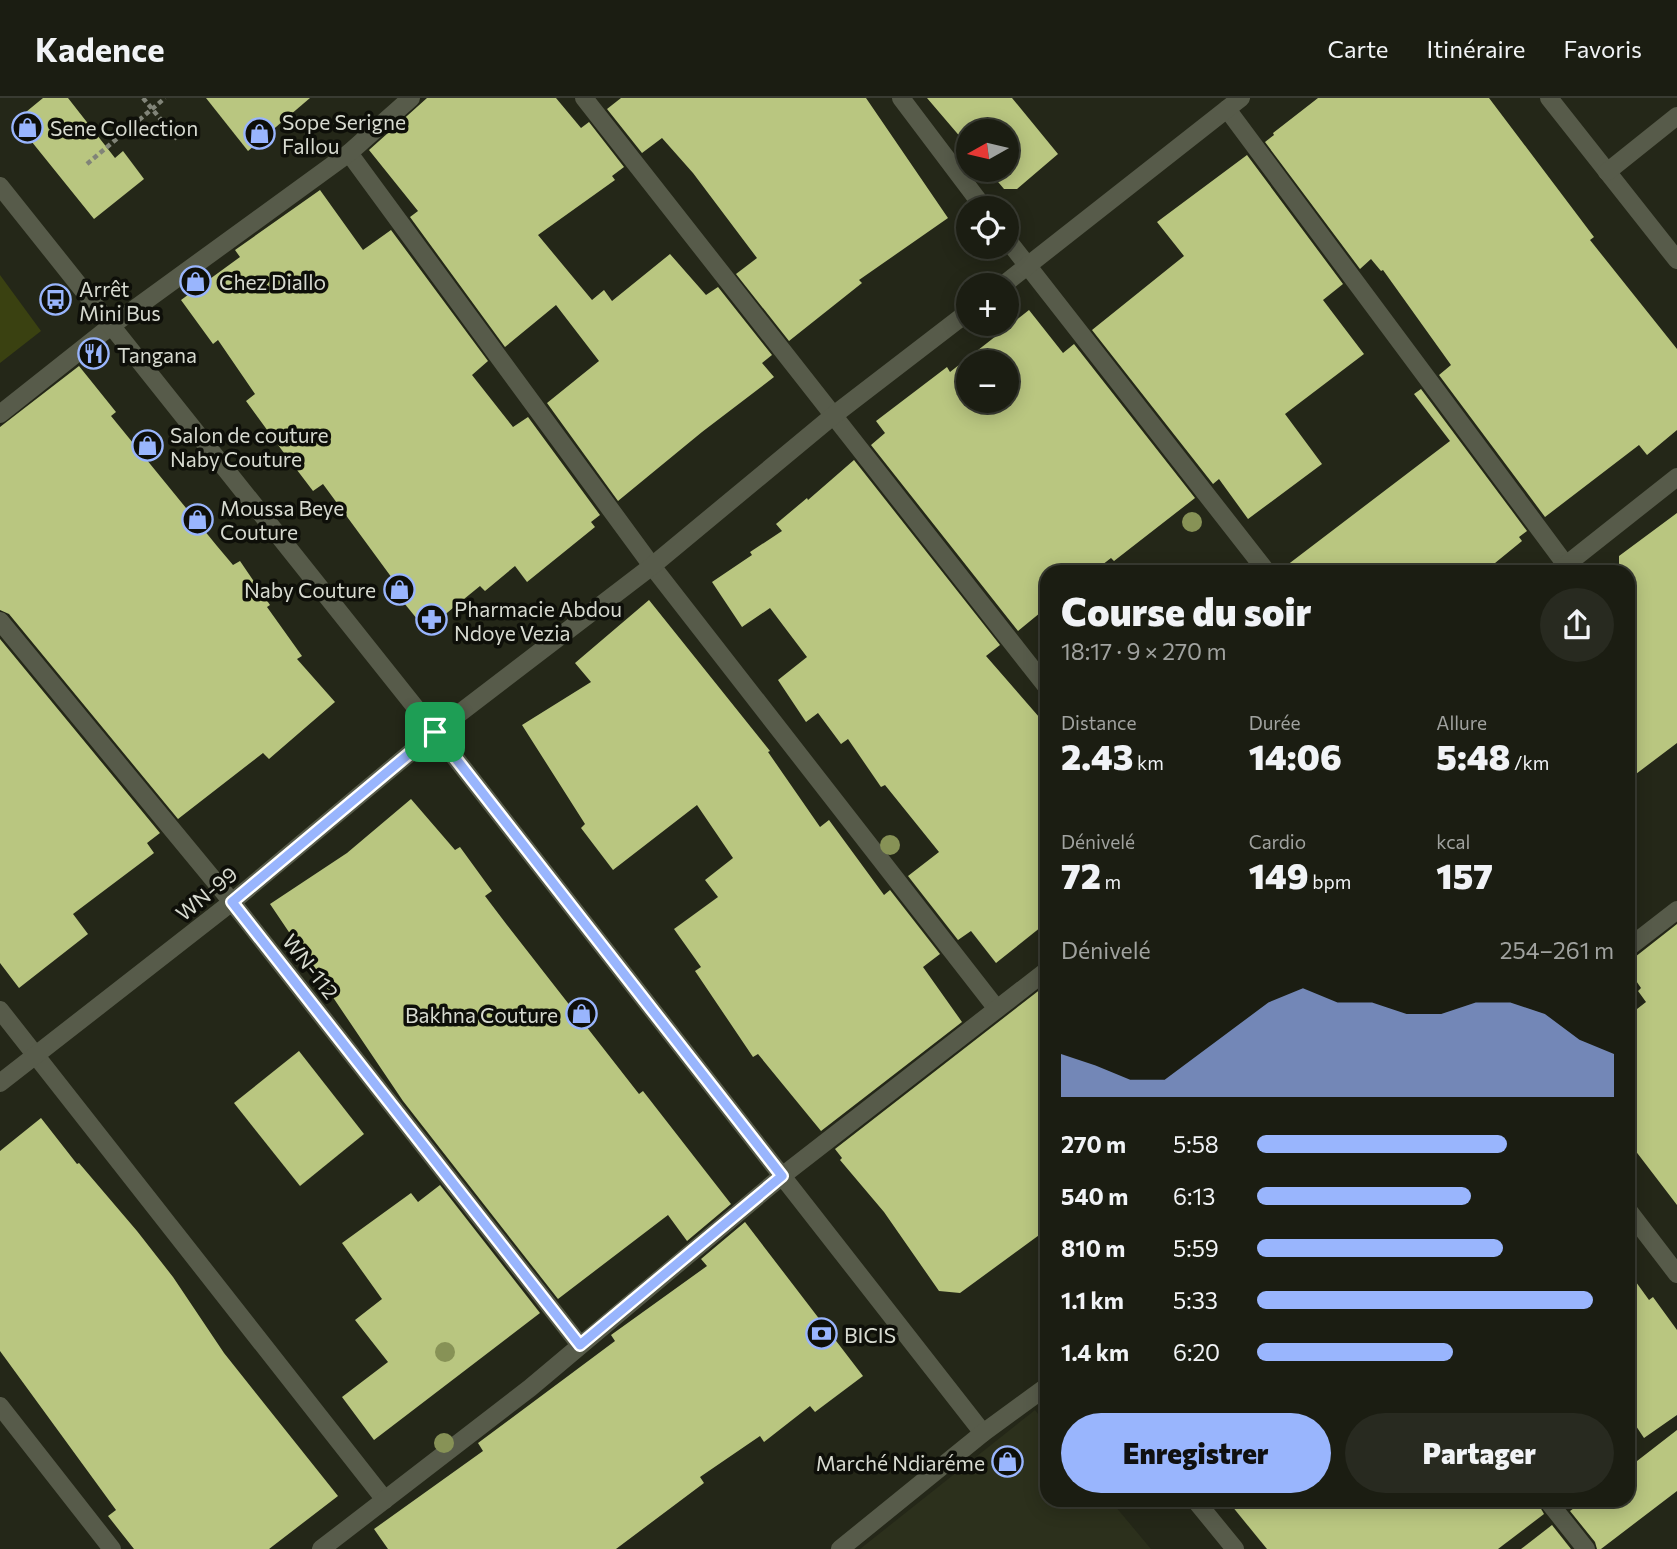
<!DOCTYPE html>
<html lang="fr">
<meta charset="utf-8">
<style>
body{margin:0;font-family:Commissioner,sans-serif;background:#282a20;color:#f1f3f6;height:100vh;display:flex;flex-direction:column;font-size:26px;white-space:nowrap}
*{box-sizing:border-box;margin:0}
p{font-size:23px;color:#a0a29f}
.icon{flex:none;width:38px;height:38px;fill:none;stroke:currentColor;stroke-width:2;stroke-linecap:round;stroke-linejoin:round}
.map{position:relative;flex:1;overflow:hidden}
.sheet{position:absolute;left:1040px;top:467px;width:595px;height:942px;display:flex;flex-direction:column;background:#1b1d12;border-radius:21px;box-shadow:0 4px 18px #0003,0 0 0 2px #393b32}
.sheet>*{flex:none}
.needle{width:46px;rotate:262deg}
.fabs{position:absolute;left:956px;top:21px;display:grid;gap:14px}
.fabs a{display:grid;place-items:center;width:63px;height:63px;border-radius:50%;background:#1b1d12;box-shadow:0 4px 18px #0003,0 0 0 2px #393b32;font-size:35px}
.pin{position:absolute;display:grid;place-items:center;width:60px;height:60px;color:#fff;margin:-30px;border-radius:14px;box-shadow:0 4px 10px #0006}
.round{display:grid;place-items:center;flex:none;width:74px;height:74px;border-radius:37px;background:#282a20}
.head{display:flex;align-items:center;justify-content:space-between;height:119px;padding:0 21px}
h1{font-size:38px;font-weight:800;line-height:52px}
.figures{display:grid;grid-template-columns:repeat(3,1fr);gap:10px;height:119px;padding:7px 21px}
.figures div{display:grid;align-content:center}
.figures b{font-size:35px;font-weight:800}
.figures small{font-size:19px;font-weight:400}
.figures p{font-size:19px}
.chart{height:196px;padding:14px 21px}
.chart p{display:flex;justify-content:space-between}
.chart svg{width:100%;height:126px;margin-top:7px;fill:#99b5fd;opacity:.7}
.action{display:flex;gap:14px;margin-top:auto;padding:14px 21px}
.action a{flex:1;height:80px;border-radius:42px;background:#99b5fd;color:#111;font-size:28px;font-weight:800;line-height:80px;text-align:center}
.action a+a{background:#282a20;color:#f1f3f6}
ul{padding:0 21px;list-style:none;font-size:23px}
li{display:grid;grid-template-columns:112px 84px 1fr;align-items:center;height:52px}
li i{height:18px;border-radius:9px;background:#99b5fd}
header{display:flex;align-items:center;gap:42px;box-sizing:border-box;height:98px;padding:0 35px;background:#1b1d12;border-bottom:2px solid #393b32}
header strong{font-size:33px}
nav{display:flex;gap:38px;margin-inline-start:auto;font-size:24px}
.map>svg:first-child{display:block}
</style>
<header>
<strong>Kadence</strong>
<nav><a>Carte</a><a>Itinéraire</a><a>Favoris</a></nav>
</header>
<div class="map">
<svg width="1677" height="1451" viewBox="0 0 1677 1451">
<rect width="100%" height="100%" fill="#242718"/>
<polygon fill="#2c301c" points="1035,1312 1046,1326 1046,1402 1110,1402 1151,1451 860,1451"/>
<polygon fill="#3a4111" points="0,177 41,233 0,265"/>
<g fill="#b9c680" fill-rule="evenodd">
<polygon points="43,0 68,0 115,60 123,53 144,81 94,121 15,23"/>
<polygon points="206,0 310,0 248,53"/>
<polygon points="427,0 556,0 581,30 589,24 624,69 612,78 615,82 538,137 592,202 604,192 612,203 670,156 706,197 718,189 772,257 762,265 774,279 702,334 618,403 547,305 599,263 556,207 505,249 410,119 418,113 369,52"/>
<polygon points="621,0 866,0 948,120 859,182 862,185 789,243 736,176 757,160 693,75 662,40 642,55 607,11"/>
<polygon points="927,0 1012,0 1058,56 1017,91 1004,91 988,72 1006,72 1006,33 968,33 968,48"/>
<polygon points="1318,0 1489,0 1594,139 1590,142 1677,251 1677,332 1647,357 1639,347 1545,419 1439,277 1451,267 1383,172 1381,173 1371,161 1360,171 1265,44 1274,37 1273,35"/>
<polygon points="1247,57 1343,186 1323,202 1364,256 1285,316 1322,366 1248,421 1219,381 1213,386 1092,232 1184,158 1157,124"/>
<polygon points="320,92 363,152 391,132 488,263 472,277 513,329 528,319 600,417 591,424 595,429 527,484 515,468 485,493 480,488 426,532 387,484 392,480 323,386 313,393 281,351 246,303 255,296 218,242 213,246 181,202 240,159 235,152"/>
<path d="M1029,212L1063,255L1074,246L1195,400L1114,463L1111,460L1093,474H1046V510L1018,533L871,347L885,335L876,323L947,269L950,274ZM968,264H1006V303H968Z"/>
<polygon points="79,268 116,314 111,318 217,448 233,467 240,463 270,507 267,509 302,558 297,561 335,604 269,661 263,655 178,721 9,516 0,512 0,329"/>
<polygon points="1421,291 1527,433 1519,439 1522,443 1484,474 1278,474 1450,343 1414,296"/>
<polygon points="854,362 1000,547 986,558 1046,627 1046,825 996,865 971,833 958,842 908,778 939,754 885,687 881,689 848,641 841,646 818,615 806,624 778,582 807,559 770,510 742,529 712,484 752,457 750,454 782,433 776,426 807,400 808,402"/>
<polygon points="1677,415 1677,645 1628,682 1628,474 1622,474 1619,470 1619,458"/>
<polygon points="649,502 770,653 768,654 820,729 829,722 884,797 890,792 940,856 923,869 962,924 821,1033 758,956 753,959 695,873 701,869 674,831 718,799 705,782 733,760 697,707 613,772 581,730 585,726 522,627 591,584 575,565"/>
<polygon points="0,541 160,735 147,745 154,755 73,816 88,836 19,890 0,865"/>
<polygon points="411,701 455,752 460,749 492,793 485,798 507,827 639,996 643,993 731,1106 687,1143 668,1117 558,1201 403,1003 270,806 347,755"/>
<polygon points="1677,826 1677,1107 1628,1043 1628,918 1646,904 1638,893 1641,890 1628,871 1628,861 1635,859"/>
<polygon points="1046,887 1046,1132 960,1195 939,1193 884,1114 840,1062 842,1060 835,1051"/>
<polygon points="299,953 364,1036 300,1088 234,1005"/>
<polygon points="41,1020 77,1066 79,1065 137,1133 173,1179 224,1255 338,1398 269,1451 134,1451 108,1418 116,1412 0,1253 0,1053"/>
<polygon points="440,1087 540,1215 374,1342 342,1299 388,1264 355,1222 382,1201 342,1145 411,1095 418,1104"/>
<polygon points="745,1124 863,1278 815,1314 810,1308 764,1344 760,1338 700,1379 704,1385 616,1451 388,1451 374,1431 483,1353 478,1345 615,1243 611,1237 707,1168 701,1161"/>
<polygon points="1628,1173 1649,1202 1653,1199 1677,1232 1677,1317 1644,1340 1628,1316"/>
<polygon points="1677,1332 1677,1393 1601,1451 1597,1451 1595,1444 1570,1413 1585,1402 1628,1402 1628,1370"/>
<polygon points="1227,1402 1536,1402 1544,1416 1498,1451 1267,1451"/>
<polygon points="1552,1427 1571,1451 1521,1451"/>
</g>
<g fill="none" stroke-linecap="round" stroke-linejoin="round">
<g stroke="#818478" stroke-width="4.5" stroke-dasharray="5 3.5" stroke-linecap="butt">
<polyline points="143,0 177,41"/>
<polyline points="87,66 165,0"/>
</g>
<g stroke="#575b4a" stroke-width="18">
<polyline points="584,0 1046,588"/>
<polyline points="901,0 984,110"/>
<polyline points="1549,0 1677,162"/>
<polyline points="1227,11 1566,467"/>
<polyline points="349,55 652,468 997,911"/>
<polyline points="1607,74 1677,18"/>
<polyline points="1006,140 1267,474"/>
<polyline points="1003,187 1241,0"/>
<polyline points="0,316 111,228 349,55 411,0"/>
<polyline points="1557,474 1677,379"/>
<polyline points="0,523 232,804 580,1247"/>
<polyline points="0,912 385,1402"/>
<polyline points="0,985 232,804 435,634 652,468 834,317 968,214"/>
<polyline points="1628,1112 1677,1176"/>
<polyline points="0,1308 112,1451"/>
<polyline points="1195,1402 1235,1451"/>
<polyline points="1547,1402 1586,1451"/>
<polyline points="321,1451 530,1290 782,1078 1046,873"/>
</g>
<g stroke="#575b4a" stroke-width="18">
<polyline points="0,88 435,634 983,1335"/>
<polyline points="1628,850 1677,812"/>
<polyline points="840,1451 983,1335 1046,1289"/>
</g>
</g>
<g fill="#879256">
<circle cx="1192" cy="424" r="10"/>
<circle cx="890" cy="747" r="10"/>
<circle cx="445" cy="1254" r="10"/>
<circle cx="444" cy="1345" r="10"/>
</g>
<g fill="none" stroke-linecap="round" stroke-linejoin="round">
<defs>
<polygon id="route" points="435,634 782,1078 580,1247 232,804"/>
</defs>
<use href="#route" stroke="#fff" stroke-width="14"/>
<use href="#route" stroke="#99b5fd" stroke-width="9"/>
</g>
<defs>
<symbol id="shop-ring" viewBox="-11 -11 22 22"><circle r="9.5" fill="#0e0f09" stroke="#99b5fd" stroke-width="1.5"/><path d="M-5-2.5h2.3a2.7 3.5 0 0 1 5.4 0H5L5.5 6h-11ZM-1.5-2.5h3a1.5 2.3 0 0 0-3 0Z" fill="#99b5fd"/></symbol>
<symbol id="bus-ring" viewBox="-11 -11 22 22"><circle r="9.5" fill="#0e0f09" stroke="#99b5fd" stroke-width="1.5"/><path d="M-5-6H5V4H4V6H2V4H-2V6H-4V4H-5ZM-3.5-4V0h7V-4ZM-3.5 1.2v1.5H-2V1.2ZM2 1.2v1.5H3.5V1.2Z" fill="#99b5fd"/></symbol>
<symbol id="restaurant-ring" viewBox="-11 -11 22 22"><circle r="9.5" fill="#0e0f09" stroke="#99b5fd" stroke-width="1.5"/><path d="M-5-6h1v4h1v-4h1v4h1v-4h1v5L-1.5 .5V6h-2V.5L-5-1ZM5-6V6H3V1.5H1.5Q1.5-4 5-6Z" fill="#99b5fd"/></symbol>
<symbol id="pharmacy-ring" viewBox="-11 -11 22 22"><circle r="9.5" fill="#0e0f09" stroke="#99b5fd" stroke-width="1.5"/><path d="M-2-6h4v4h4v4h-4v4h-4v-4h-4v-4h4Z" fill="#99b5fd"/></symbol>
<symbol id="bank-ring" viewBox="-11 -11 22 22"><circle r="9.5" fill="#0e0f09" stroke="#99b5fd" stroke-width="1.5"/><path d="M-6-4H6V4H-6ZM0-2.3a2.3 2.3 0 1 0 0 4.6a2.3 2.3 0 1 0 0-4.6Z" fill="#99b5fd"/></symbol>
</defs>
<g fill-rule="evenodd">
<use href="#shop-ring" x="10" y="12" width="35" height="35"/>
<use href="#shop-ring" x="242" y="18" width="35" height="35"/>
<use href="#shop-ring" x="178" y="166" width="35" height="35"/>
<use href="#bus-ring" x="38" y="184" width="35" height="35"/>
<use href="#restaurant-ring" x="76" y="238" width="35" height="35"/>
<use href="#shop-ring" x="130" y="330" width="35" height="35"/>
<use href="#shop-ring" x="180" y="404" width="35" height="35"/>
<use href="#shop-ring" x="382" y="474" width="35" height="35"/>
<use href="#pharmacy-ring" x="414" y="504" width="35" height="35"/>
<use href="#shop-ring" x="564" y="898" width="35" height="35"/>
<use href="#bank-ring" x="804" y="1218" width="35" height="35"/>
<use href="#shop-ring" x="990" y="1346" width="35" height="35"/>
</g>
<g text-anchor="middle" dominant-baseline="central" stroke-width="7" stroke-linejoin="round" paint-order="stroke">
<g font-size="21" fill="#d7dad0" stroke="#0e0f09" text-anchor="start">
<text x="282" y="23">Sope Serigne<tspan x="282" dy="24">Fallou</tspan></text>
<text x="50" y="29">Sene Collection</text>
<text x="219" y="183">Chez Diallo</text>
<text x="79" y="190">Arrêt<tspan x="79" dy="24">Mini Bus</tspan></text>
<text x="117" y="256">Tangana</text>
<text x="170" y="336">Salon de couture<tspan x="170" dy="24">Naby Couture</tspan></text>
<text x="220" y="409">Moussa Beye<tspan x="220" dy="24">Couture</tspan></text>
<text x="376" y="491" text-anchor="end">Naby Couture</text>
<text x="454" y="510">Pharmacie Abdou<tspan x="454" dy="24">Ndoye Vezia</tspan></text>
<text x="558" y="916" text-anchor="end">Bakhna Couture</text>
<text x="844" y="1236">BICIS</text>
<text x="985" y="1364" text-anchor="end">Marché Ndiaréme</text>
</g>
<g font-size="21" fill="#d7dad0" stroke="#0e0f09">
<text transform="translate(206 795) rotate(-39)">WN-99</text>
<text transform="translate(311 868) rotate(52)">WN-112</text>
</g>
</g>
</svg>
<div class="fabs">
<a><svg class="needle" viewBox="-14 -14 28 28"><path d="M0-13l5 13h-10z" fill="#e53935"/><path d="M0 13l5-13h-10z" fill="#a0a29f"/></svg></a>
<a><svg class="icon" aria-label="locate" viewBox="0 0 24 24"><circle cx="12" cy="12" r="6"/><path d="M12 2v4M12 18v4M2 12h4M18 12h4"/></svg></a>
<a>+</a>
<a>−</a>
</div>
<div class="pin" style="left:435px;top:634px;background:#1e9e55"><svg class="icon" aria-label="arrive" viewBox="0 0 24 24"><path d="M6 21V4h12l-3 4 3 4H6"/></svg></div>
<section class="sheet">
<div class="head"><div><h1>Course du soir</h1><p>18:17 · 9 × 270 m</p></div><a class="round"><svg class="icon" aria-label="share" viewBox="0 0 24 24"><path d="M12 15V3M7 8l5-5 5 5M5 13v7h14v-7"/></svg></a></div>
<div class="figures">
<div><p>Distance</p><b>2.43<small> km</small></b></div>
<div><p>Durée</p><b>14:06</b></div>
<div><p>Allure</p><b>5:48<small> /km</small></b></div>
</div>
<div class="figures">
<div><p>Dénivelé</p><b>72<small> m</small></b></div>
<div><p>Cardio</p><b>149<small> bpm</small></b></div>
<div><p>kcal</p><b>157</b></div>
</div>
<div class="chart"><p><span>Dénivelé</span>254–261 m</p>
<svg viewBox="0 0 160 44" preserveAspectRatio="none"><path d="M0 44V29L10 33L20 38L30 38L40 29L50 20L60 11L70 6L80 11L90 11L100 15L110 15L120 11L130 11L140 15L150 24L160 29V44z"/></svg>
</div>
<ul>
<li><b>270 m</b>5:58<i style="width:70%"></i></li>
<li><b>540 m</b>6:13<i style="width:60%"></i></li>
<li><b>810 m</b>5:59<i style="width:69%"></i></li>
<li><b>1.1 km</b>5:33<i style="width:94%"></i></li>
<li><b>1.4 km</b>6:20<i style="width:55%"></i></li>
</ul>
<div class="action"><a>Enregistrer</a><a>Partager</a></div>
</section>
</div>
